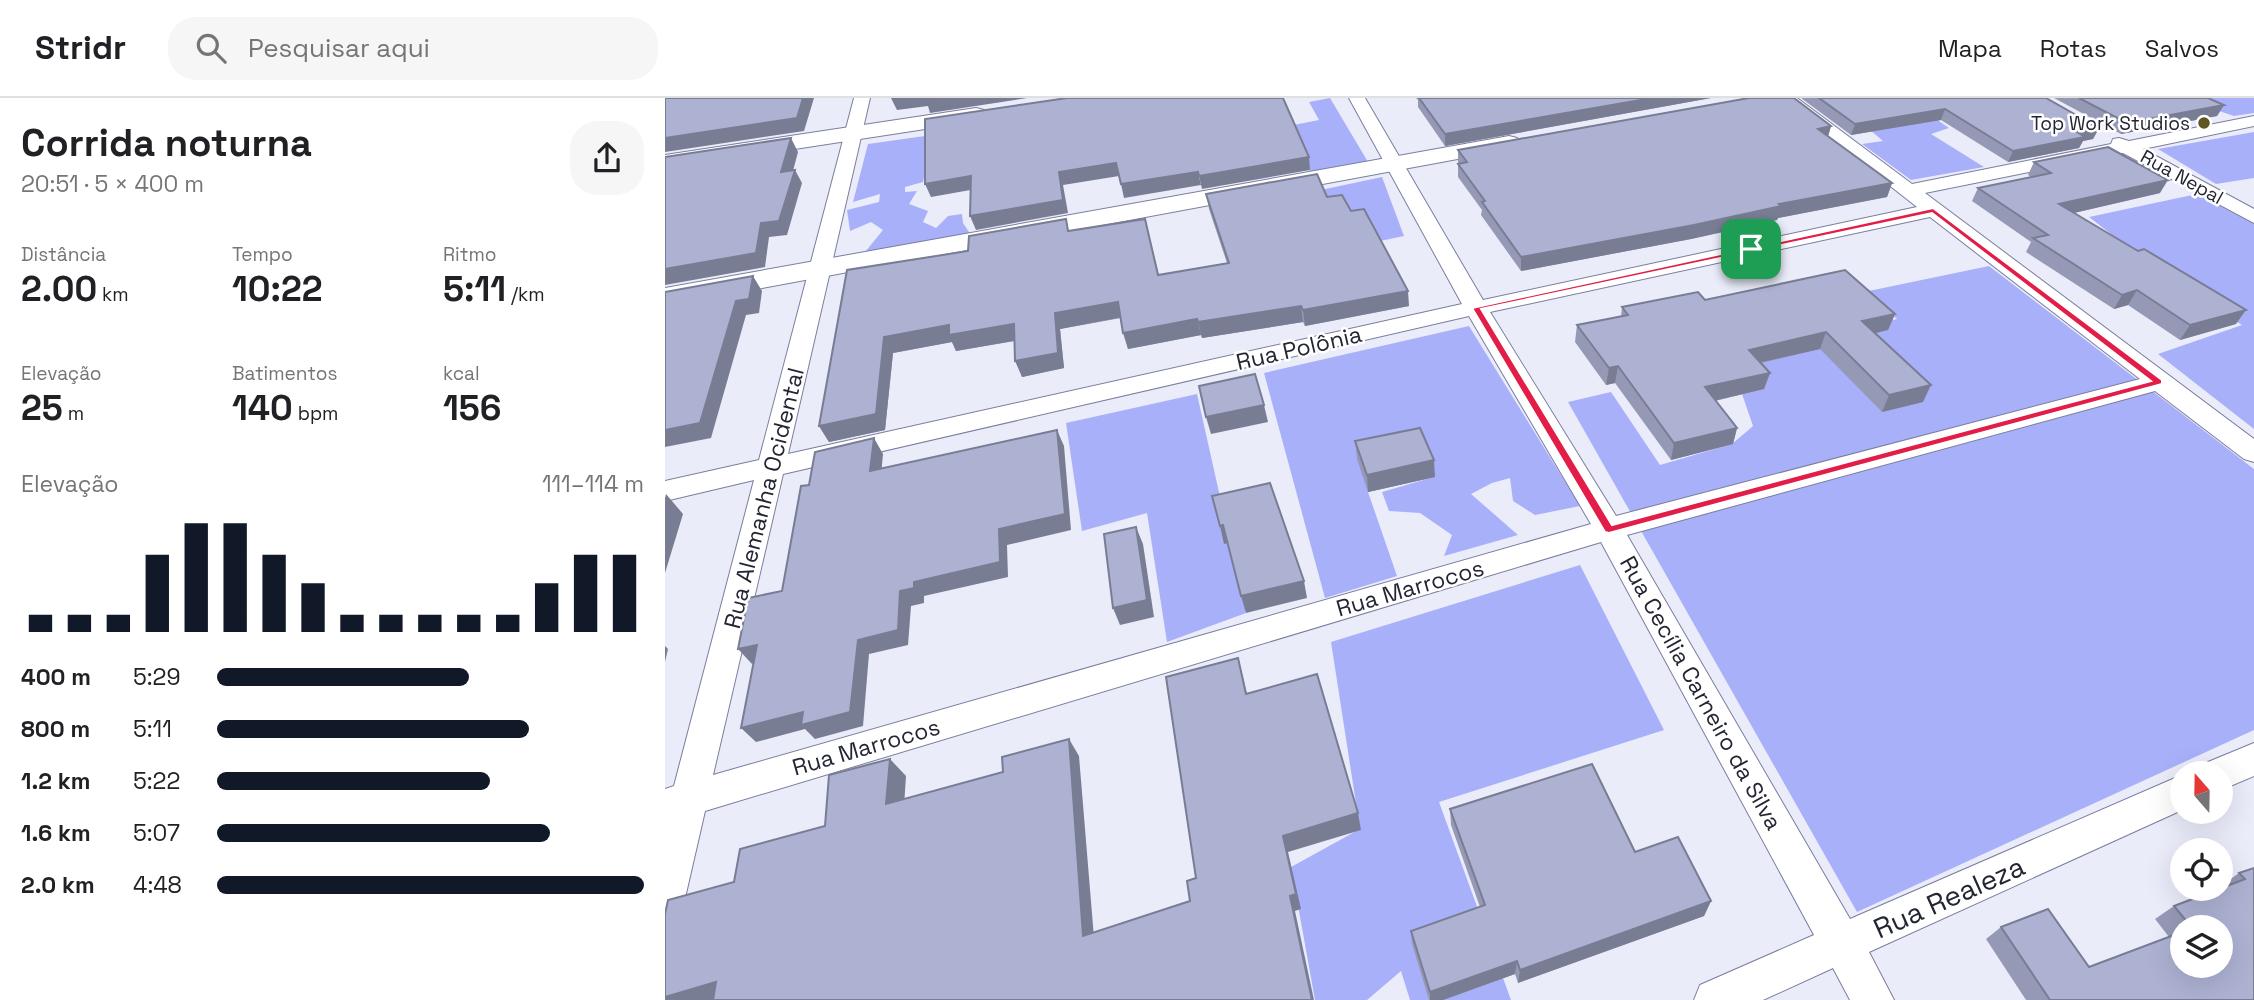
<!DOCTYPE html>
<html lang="pt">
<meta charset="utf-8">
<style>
body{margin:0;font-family:"Space Grotesk",sans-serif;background:#f6f6f6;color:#202124;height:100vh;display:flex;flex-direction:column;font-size:26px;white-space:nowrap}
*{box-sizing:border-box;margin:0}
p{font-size:23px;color:#757577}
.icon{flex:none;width:38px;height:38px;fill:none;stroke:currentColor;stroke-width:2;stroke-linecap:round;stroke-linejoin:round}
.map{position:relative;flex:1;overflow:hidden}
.side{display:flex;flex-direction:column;background:#fff;width:665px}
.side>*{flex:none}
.needle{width:46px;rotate:340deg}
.fabs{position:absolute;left:1505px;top:663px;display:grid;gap:14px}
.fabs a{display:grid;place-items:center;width:63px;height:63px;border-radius:50%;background:#fff;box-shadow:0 7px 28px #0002;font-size:35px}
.pin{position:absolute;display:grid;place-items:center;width:60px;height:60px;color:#fff;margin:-30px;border-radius:14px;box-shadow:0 4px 10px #0006}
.round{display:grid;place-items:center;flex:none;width:74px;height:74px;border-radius:28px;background:#f6f6f6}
.overview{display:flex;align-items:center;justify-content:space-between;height:119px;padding:0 21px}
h1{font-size:38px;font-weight:600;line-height:52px}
.metrics{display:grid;grid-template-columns:repeat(3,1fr);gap:10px;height:119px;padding:7px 21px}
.metrics div{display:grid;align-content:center}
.metrics b{font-size:35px;font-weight:600}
.metrics small{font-size:19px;font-weight:400}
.metrics p{font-size:19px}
.chart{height:196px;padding:14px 21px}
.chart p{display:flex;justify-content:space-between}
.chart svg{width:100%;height:126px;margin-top:7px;stroke:#111827;stroke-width:6}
ul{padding:0 21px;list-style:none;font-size:23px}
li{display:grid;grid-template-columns:112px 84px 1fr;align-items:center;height:52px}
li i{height:18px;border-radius:9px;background:#111827}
header{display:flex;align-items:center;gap:42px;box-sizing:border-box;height:98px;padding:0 35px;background:#fff;border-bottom:2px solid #e0e0e0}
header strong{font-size:33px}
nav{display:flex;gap:38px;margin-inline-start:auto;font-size:24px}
.search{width:490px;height:63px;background:#f6f6f6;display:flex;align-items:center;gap:18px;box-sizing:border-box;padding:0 24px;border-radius:28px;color:#757577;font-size:26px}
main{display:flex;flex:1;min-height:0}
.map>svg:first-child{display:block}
</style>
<header>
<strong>Stridr</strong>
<div class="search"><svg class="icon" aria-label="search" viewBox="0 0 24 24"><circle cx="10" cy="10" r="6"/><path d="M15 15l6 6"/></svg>Pesquisar aqui</div>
<nav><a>Mapa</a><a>Rotas</a><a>Salvos</a></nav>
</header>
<main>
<section class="side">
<div class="overview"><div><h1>Corrida noturna</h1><p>20:51 · 5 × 400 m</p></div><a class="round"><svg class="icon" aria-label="share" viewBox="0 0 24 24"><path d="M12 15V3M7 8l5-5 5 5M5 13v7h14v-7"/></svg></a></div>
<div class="metrics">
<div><p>Distância</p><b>2.00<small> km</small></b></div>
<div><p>Tempo</p><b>10:22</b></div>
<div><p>Ritmo</p><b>5:11<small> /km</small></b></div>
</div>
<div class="metrics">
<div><p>Elevação</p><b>25<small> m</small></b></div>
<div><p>Batimentos</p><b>140<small> bpm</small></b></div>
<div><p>kcal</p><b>156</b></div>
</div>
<div class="chart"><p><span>Elevação</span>111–114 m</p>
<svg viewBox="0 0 160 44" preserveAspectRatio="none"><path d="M5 44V38M15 44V38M25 44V38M35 44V17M45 44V6M55 44V6M65 44V17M75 44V27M85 44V38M95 44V38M105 44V38M115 44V38M125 44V38M135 44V27M145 44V17M155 44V17"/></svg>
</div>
<ul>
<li><b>400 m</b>5:29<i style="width:59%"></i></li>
<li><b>800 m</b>5:11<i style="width:73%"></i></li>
<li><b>1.2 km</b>5:22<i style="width:64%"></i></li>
<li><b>1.6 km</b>5:07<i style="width:78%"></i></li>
<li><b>2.0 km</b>4:48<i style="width:100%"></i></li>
</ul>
</section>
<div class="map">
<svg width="1589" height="902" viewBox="0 0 1589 902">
<rect width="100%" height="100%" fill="#eaecfa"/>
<g fill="#a8b0fa">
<polygon points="665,0 703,64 645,74 640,47 600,57 589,35 654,22 644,4"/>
<polygon points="1545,0 1589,0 1589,15 1569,18 1548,11 1551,3"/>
<polygon points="1268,19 1284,30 1266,36 1319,69 1246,82 1197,46 1218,43 1204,31"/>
<polygon points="1589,34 1589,80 1551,86 1493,51"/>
<polygon points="267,37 258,84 240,89 240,94 252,93 244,106 263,113 258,124 271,130 283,118 297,116 298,125 308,140 196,159 218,132 206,124 185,133 182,112 214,104 215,96 188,104 203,46"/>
<polygon points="717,79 739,138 715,143 609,102"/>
<polygon points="1532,96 1589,126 1589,331 1493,256 1577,227 1508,184 1424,119"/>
<polygon points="1324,168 1589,371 1589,632 1192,814 903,304 946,294 995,367 1067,346 1088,328 1077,296 1083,260 1136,242 1232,221 1199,194"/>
<polygon points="804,228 915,408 870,417 848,403 845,380 827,385 806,396 853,437 779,458 787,437 755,415 724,413 717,394 769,379 703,394 732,478 660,500 599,275"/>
<polygon points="532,296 581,515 502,544 482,415 417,433 401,325"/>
<polygon points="915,467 999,632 774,704 846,902 745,902 736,873 702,902 650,902 626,769 695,731 666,544"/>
</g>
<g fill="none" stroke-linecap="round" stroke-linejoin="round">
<defs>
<g id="street">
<path d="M189,0H205L123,356L797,206L684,0H700L818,202L1252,109L1113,0H1132L1247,86L1446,46L1448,41L1454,40L1464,43L1589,18V28L1478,51L1589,111V125L1458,55L1260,95L1589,341V364L1579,361L1490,293L962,437L1185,821L1517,677V712L1204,854L1229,902H1185L1168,870L1098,902H1029L1035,887L1149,837L936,444L40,713L20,800L14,814L0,820V691L9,688L89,382L0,403V383L94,362ZM1265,119L1475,281L951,418L825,214ZM804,218L926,426L48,677L118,376Z"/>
<polygon points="1589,645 1589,678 1556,692 1556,676 1538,676 1543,664"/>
</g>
<g id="secondary">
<polygon points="311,10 319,12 322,17 319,22 0,71 0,57"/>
<polygon points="844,38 852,40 856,45 852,50 0,208 0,190"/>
</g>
</defs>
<use href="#street" stroke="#7a7e9d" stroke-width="2"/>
<use href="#secondary" stroke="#7a7e9d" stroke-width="2"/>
<use href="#street" fill="#fff" fill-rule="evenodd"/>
<use href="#secondary" fill="#fff" fill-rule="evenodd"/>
</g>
<g fill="#9599b5" fill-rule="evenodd">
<polygon points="751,0 1046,0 780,48 753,9 753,2"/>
<polygon points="1136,0 1381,0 1434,30 1428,41 1418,43 1414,50 1343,64 1276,22 1186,37"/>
<polygon points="1389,0 1543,0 1559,7 1552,18 1456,36"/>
<polygon points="1166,28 1163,38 1227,85 1222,99 1113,120 1112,122 1026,141 856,173 816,117 817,112 793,79 793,52"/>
<polygon points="1369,64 1495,95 1409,115 1571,226 1515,242 1463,207 1449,211 1361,154 1366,144 1307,103 1313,90 1366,79 1363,77"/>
<polygon points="541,96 662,99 744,208 640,228 638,224 537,240 536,237 463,251 456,220 395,231 399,270 357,279 349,243 291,253 287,244 228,255 220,332 164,344 154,328 303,153 405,133 480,121 494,177 562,165 544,111"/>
<polygon points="1040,202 1230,216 1223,232 1210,235 1258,304 1217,314 1155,251 1096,265 1105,275 1099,291 1050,303 1072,330 1068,346 1006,362 950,285 941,287 910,244 912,227 956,219 957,209"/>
<polygon points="690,343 770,379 703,394 692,361"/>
<polygon points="785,711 970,754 1046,803 1039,818 853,885 850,876 778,902 764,902 747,846 746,833 815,809 786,727"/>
<path d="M1589,770V902H1361L1321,841L1336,829L1424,869L1504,839L1490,821L1509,808L1556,791V788L1574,775ZM1517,830H1556L1517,868Z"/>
</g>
<g fill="#797d94">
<polygon points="138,0 149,0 139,33 0,54 0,40"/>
<polygon points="226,0 362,0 265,15 263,8 232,12"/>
<polygon points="987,0 1046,0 780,48 780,36"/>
<polygon points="1559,7 1552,18 1456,36 1462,25"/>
<polygon points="1280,11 1276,22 1186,37 1190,26"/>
<polygon points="1166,28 1162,42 1153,31"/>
<polygon points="1434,30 1428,41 1418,43 1414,50 1343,64 1348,53 1412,34"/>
<polygon points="126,40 133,54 124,88 116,74"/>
<polygon points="644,59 645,72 537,91 534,78"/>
<polygon points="451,65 454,78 398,87 403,115 311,132 305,118 394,74"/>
<polygon points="130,72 137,85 122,137 104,139 100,169 0,187 0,171 96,125"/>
<polygon points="533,74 536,87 459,100 456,86"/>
<polygon points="306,78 311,91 266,99 260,86"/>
<polygon points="1503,82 1495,95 1387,120 1394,106"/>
<polygon points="1227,85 1222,99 1113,120 1112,122 1026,141 856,173 856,159 1114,106"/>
<polygon points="88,178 97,193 94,215 81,217 46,340 0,349 0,332 71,203"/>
<polygon points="1472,192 1463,207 1449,211 1457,197"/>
<polygon points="743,193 744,208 640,228 638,212"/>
<polygon points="453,204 458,219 395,231 399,270 357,279 350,263 390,215"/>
<polygon points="636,208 638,224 537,240 533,224"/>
<polygon points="1581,212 1571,226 1515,242 1525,227"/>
<polygon points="1230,216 1223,232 1190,240 1197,223"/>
<polygon points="532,221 536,237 463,251 458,235"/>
<polygon points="349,226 355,242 291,253 287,244 228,255 220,332 164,344 154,328 219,239 284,227"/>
<polygon points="1161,234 1155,251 1079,268 1084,252"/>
<polygon points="953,268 950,285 941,287 944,270"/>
<polygon points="1105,275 1099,291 1035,306 1040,289"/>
<polygon points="1266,287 1258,304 1217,314 1224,297"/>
<polygon points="599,307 603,324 546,336 541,319"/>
<polygon points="1072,330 1068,346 1006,362 1009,345"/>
<polygon points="392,332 399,348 406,432 342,447 343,479 259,498 259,505 246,508 243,547 204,556 198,628 150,641 140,631 91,644 76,630 235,493 334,431"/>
<polygon points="209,340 218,356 215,388 205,373"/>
<polygon points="769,362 770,379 703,394 702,377"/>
<polygon points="1,396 18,416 0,475 0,400"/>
<polygon points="558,427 563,445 559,446 555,428"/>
<polygon points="471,429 478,446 489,519 455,527 448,510"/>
<polygon points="639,483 642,500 581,515 576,498"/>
<polygon points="92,547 106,561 87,566 73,551"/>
<polygon points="0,548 3,551 0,564"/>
<polygon points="573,560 578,579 586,614 581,596"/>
<polygon points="404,641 414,658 430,852 418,838"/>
<polygon points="225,661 241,678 238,723 221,706"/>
<polygon points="693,715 696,732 623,754 636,811 630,813 649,902 647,902 625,798 618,738"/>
<polygon points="1046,803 1039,818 853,885 855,872"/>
<polygon points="852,863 850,876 778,902 765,902 765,894"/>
<polygon points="51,884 59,902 0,902 0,899"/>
</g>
<g fill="#adb2d3" stroke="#797d94" stroke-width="2">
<polygon points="0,0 138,0 132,20 0,40"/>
<polygon points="260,0 275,0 260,2"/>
<polygon points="402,0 618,0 644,59 534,78 533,74 456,86 451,65 394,74 398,102 305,118 306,78 260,86 260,21"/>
<polygon points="754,0 987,0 780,36"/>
<polygon points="1084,0 1129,0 1166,28 1153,31 1227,85 1114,106 1116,108 1029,127 856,159 817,104 820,103 793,66 802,64 793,52"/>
<polygon points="1154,0 1381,0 1434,30 1412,34 1420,39 1348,53 1280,11 1190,26"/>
<polygon points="1414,0 1543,0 1559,7 1462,25"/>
<polygon points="126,40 116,74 130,72 114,123 96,125 91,155 0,171 0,59"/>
<polygon points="1443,49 1503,82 1394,106 1473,153 1479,151 1581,212 1525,227 1472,192 1457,197 1368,140 1383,137 1313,90 1386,75 1369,64"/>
<polygon points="652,76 662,99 677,97 686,113 699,111 743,193 638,212 636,208 533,224 532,221 458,235 453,204 390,215 393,255 350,263 349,226 284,237 284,227 219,239 211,316 154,328 182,172 303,153 304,138 401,121 403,133 480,121 493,177 564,165 541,96"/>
<polygon points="1180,172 1230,216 1197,223 1266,287 1224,297 1161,234 1084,252 1105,275 1040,289 1072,330 1009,345 953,268 944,270 912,227 963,217 957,209 1033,194 1040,202"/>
<polygon points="88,178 84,201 71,203 35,325 0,332 0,194"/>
<polygon points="590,276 599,307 541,319 534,288"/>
<polygon points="755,330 769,362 702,377 690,343"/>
<polygon points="392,332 400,416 334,431 335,464 249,484 249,490 235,493 233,532 193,542 185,614 136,627 138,614 76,630 92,547 73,551 83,500 117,493 136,388 144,387 150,354 209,340 205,373"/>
<polygon points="605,385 639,483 576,498 558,427 555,428 547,398"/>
<polygon points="471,429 482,502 448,510 439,436"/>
<polygon points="573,560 581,596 652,576 693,715 618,738 631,796 625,798 647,902 48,902 51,884 0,899 0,816 3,802 69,784 75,751 160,728 164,677 225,661 221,706 338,674 337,659 404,641 418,838 525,803 522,783 531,780 501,579"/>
<polygon points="927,666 970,754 1013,739 1046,803 855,872 852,863 765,894 746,833 820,807 785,711"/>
<polygon points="1589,770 1589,902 1385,902 1336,829 1383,811 1424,869 1517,834 1517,868 1556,868 1556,830 1527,830 1509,808 1580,781 1574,775"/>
</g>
<path fill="#e11d48" stroke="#fff" stroke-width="2" fill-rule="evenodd" d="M1268,110L1497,282V286L944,435L940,434L807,210ZM1267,115L1486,283L947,427L816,211Z"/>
<circle fill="#605623" stroke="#fff" stroke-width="2.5" cx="1539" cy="25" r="7"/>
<g text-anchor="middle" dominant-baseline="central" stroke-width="5" stroke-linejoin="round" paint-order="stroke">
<g font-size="19" fill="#232532" stroke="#fff" text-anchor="end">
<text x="1525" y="25">Top Work Studios</text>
</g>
<g font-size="19" fill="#232532" stroke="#fff">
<text transform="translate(1517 79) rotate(29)">Rua Nepal</text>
</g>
<g font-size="23" fill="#232532" stroke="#fff">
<text transform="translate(634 250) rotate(-13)">Rua Polônia</text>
<text transform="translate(99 400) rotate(-76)">Rua Alemanha Ocidental</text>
<text transform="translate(745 490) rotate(-16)">Rua Marrocos</text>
<text transform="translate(1036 595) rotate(61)">Rua Cecília Carneiro da Silva</text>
<text transform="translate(201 649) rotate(-16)">Rua Marrocos</text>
</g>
<g font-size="28" fill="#232532" stroke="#fff">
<text transform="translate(1284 799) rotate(-24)">Rua Realeza</text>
</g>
</g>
</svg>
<div class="fabs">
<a><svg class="needle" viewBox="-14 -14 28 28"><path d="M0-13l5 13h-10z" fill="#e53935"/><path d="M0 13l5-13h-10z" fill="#757577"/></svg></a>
<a><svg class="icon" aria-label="locate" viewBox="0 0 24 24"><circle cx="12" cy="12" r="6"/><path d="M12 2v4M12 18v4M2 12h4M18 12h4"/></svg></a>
<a><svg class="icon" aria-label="layers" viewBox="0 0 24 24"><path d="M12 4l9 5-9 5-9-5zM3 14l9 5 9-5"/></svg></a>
</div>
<div class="pin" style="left:1086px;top:151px;background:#1e9e55"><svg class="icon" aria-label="arrive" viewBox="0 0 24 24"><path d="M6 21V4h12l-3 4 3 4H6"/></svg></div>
</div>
</main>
